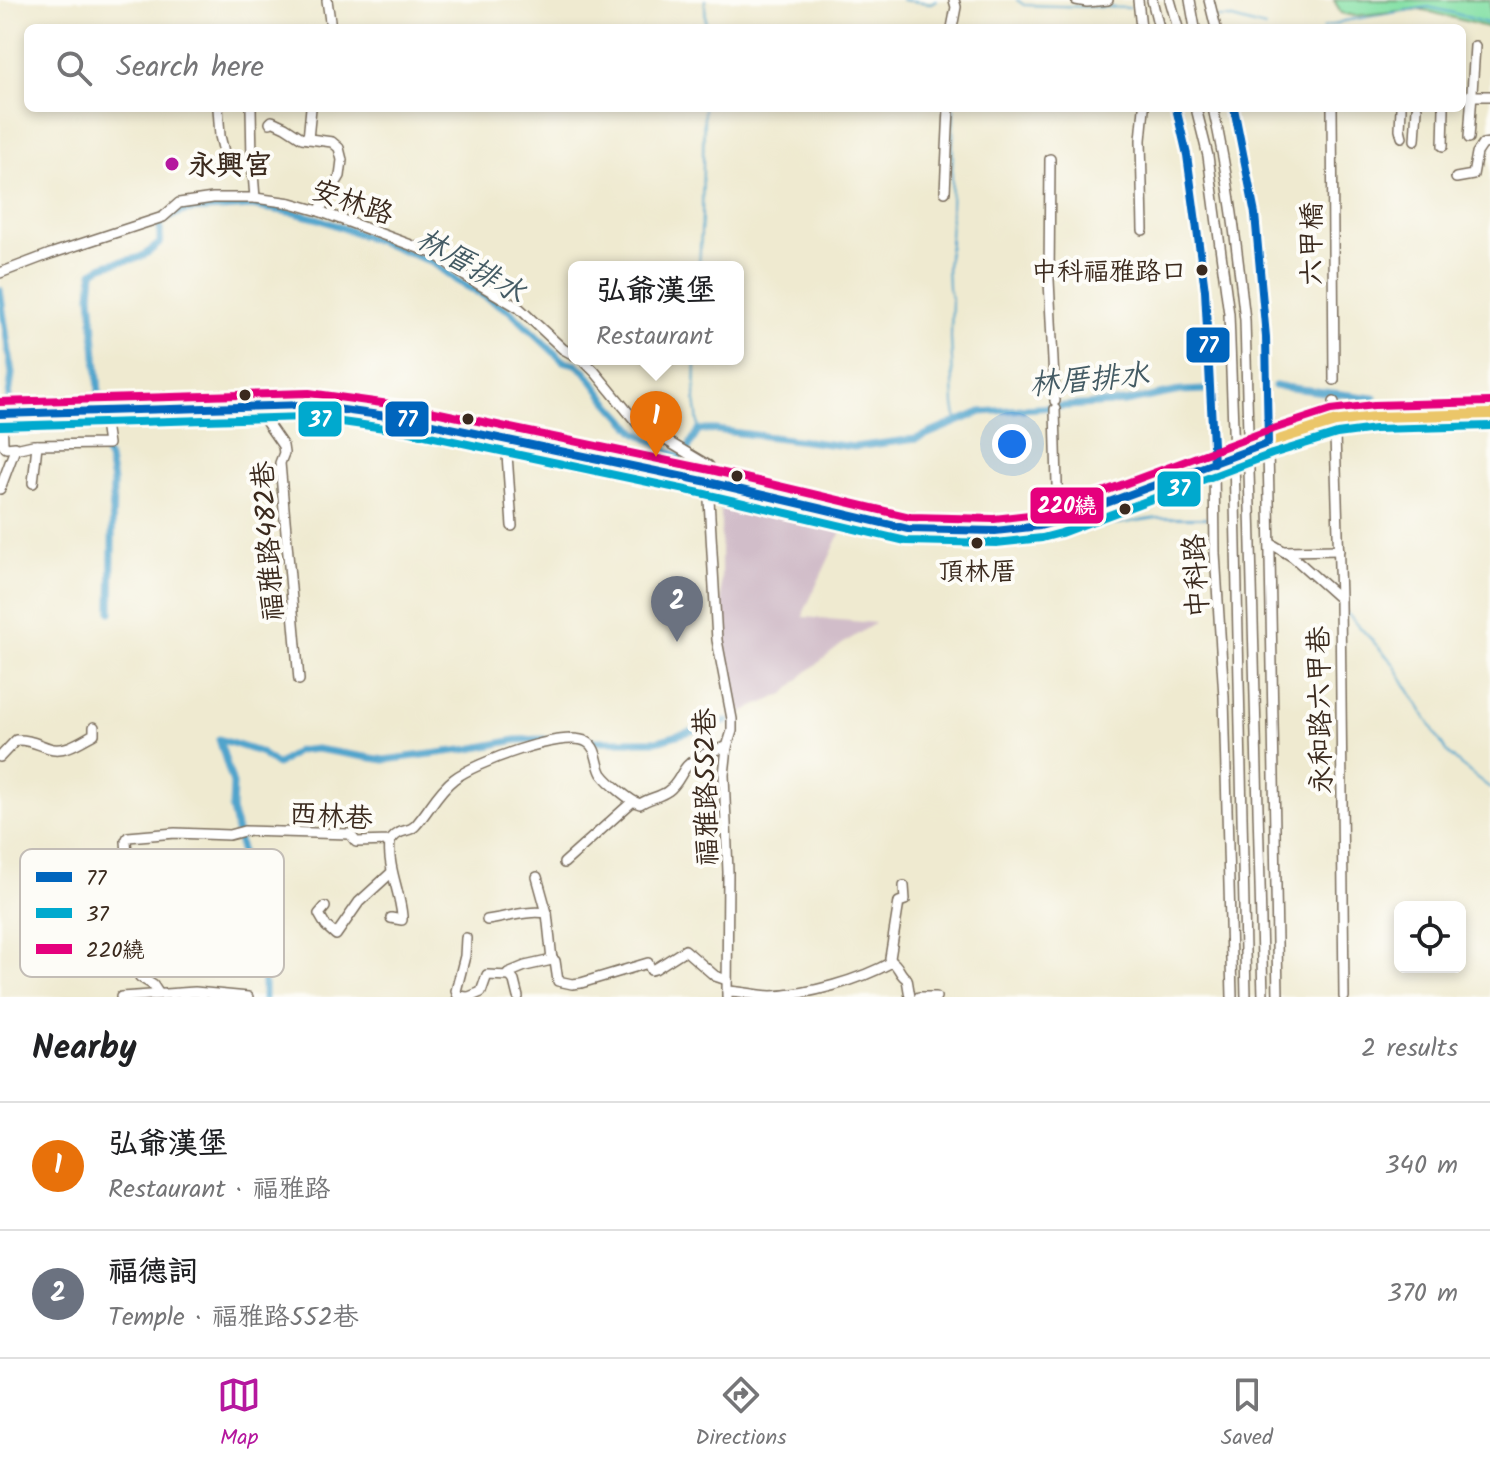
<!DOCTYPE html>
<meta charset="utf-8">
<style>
:root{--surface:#fff;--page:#f2f2f2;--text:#202124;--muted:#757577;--line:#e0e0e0;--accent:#b5179e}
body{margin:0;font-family:Kalam,"LXGW WenKai TC",sans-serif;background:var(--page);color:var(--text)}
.controls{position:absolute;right:24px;bottom:24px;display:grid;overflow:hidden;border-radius:12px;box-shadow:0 4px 12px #0003}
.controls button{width:72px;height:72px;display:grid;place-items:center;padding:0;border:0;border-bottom:2px solid var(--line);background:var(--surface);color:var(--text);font:40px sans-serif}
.you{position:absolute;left:1012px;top:444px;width:28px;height:28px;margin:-20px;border:6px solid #fff;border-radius:50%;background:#1a73e8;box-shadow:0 0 0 12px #1a73e833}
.badge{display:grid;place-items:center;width:52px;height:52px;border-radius:50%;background:var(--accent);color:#fff;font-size:26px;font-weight:700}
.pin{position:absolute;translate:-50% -66px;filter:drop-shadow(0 2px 4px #0008)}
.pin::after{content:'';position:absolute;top:42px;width:28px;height:24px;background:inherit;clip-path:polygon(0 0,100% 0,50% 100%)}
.popup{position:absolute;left:568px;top:261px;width:176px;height:104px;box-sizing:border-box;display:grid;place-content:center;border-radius:12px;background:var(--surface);filter:drop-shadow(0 2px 6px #0005);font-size:26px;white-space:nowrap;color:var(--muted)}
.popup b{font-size:30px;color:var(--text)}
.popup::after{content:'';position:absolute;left:50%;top:100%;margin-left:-16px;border:16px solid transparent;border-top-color:var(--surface)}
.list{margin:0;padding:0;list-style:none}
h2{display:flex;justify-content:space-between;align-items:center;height:104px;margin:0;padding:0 32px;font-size:34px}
h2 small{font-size:26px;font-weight:400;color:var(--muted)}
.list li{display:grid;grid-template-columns:52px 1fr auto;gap:24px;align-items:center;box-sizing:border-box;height:128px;padding:0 32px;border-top:2px solid var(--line)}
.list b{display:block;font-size:30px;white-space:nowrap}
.list p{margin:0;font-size:26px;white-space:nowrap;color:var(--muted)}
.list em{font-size:26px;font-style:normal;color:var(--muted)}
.icon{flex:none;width:44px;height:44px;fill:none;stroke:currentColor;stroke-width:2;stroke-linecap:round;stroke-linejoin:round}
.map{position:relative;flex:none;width:1490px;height:997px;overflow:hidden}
.search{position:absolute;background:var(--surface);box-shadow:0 4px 12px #0003;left:24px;right:24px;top:24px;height:88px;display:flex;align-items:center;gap:20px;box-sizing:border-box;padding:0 28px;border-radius:12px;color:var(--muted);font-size:30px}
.sheet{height:360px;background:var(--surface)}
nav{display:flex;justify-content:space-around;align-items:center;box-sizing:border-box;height:112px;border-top:2px solid var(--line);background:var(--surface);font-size:22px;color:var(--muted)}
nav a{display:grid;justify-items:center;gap:4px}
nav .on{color:var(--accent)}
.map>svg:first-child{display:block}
.industrial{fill:#d1bdc9}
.green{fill:#87e1a7;stroke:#618662;stroke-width:2}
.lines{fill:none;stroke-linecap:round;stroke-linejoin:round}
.stream{stroke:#51a4cc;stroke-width:2}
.canal{stroke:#51a4cc;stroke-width:7}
.minor-casing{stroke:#7a6d5c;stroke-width:12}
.major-casing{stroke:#7a6d5c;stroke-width:15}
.minor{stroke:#fff;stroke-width:9}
.major{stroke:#ebc669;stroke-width:12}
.bus-1-casing{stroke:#fdfcf7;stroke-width:14}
.bus-2-casing{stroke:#fdfcf7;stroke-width:14}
.bus-3-casing{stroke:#fdfcf7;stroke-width:14}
.bus-1{stroke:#0065bd;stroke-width:8}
.bus-2{stroke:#00a9ce;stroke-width:8}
.bus-3{stroke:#e5007d;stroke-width:8}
.poi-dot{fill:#b5179e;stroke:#fdfcf7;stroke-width:3}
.bus-dot{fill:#3b2a1e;stroke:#fdfcf7;stroke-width:3}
.labels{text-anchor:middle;stroke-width:8;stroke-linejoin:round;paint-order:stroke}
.bus-label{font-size:26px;fill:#3b2a1e;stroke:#fdfcf7;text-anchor:end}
.poi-label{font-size:28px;font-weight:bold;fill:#3b2a1e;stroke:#fdfcf7;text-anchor:start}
.street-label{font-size:28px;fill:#3b2a1e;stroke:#fdfcf7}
.water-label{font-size:30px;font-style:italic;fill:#445b64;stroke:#fdfcf7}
.key{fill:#fdfcf7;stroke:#c3bdb6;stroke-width:2}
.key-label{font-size:22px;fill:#3b2a1e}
.line-badge{stroke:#fdfcf7;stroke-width:3}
.badge-label{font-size:22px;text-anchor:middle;font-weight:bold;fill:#fff}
</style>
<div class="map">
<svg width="1490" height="997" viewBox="0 0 1490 997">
<rect width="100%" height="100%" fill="#fdfcf7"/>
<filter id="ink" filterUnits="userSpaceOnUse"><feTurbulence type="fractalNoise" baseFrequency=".0125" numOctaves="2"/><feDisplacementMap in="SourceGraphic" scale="16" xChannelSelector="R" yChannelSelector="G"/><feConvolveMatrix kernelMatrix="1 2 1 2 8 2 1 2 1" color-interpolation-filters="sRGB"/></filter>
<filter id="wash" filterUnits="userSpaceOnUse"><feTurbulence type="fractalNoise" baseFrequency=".006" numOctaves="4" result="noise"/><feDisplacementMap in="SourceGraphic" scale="32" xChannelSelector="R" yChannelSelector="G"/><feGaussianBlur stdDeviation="1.8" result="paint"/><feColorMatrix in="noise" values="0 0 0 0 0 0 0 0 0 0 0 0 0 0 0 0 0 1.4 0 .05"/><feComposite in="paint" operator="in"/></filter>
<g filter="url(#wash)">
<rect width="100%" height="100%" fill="#efead0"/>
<path class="industrial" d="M721 497 843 528 804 612V617L875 623 841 645 803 675 786 693 740 713 724 644 721 585Z"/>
<path class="green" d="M1334 0H1490V28L1420 9 1355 16 1341 13Z"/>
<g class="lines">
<g class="stream">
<path d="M705 0 706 28"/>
<path d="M902 0 931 3 936 0"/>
<path d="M1017 0 1024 5 1130 8"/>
<path d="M1218 18H1229L1265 28"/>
<path d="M1323 28 1344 21 1428 7 1450 12 1490 24"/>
<path d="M954 108 950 243 947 266 948 288 952 298 951 337 954 405 957 422"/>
<path d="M699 267 702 216 704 108"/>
<path d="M696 359 695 400 699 430"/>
<path d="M1092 528 1157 518H1209"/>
<path d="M1343 609 1393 663 1446 751 1459 764 1490 788"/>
</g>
<g class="canal">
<path d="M0 290 12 374 8 403"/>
<path d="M1275 386 1374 398"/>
<path d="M100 405 91 295 93 272C105 262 123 262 138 258 148 254 152 249 160 243V223L180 212 190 210 251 206 295 213 319 219 432 262 457 281 510 311 563 361 576 364 585 371 605 398 636 432 683 459 692 441 699 430H715L854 447 916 439 981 412 1125 402 1180 391 1206 390"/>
<path d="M1450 405 1490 406"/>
<path d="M104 451 109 459 113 482 111 612"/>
<path d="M584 739 595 741H657L727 721"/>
<path d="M264 997V984L253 902 232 810 233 784 219 739 259 752 277 765 297 751 316 749 384 760 470 749 516 740 544 739"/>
</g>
</g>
</g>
<g filter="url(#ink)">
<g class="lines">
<g class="minor-casing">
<g id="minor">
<path d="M327 0 331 28"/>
<path d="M1076 0 1087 2 1108 0"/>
<path d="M1138 0 1141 28"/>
<path d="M1152 0 1159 28"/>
<path d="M1170 0 1178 28"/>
<path d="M1190 0 1195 28"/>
<path d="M1209 0 1216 28"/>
<path d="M952 28 956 7 954 0"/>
<path d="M1462 96H1490"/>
<path d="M218 108 220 136 227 164 252 161"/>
<path d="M251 108 252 161 255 198"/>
<path d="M1176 108 1187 155 1205 290 1214 464 1215 553 1224 697 1232 997"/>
<path d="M1196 108 1208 156 1229 314 1234 456 1246 997"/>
<path d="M1213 108C1229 178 1237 249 1245 320L1263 997"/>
<path d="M1234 108 1255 214 1266 337 1278 997"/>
<path d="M1332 108 1334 380"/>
<path d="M1401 108 1400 129 1402 137"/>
<path d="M270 123 272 121 285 127 302 138 332 142 339 148 342 160 340 176 319 211"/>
<path d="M1469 138 1475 46"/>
<path d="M308 139 311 108"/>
<path d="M1415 140 1417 108"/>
<path d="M1443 146 1444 108"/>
<path d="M1050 159 1049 280 1055 401"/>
<path d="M1456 178 1473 175 1477 153 1483 144 1490 143"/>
<path d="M945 192 949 108"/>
<path d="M1143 230 1141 140 1144 108"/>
<path d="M0 273 50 254 163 217 179 203 213 198H255L291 203 319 211 435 254 465 276 519 308 563 349 574 355"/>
<path d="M582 359 595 372 637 423 709 466 708 482 717 640 732 719V731L727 747 724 775 728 872 727 997"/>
<path d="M1334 402 1340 599 1344 997"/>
<path d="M256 407 283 446 284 453 280 463 299 680"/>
<path d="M1055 409 1058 521"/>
<path d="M506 440 512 526"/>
<path d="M15 449 33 445 108 444 103 410"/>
<path d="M33 483 37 445"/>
<path d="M0 489 15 449V447L6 448 3 444 2 414"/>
<path d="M1270 543 1293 557 1340 599"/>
<path d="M1286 551 1339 550"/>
<path d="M0 757 16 740C28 739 37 744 49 748 65 753 81 741 94 734V727"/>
<path d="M390 841C387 867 400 891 402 916V920L391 918"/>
<path d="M564 863 632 802"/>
<path d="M537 877 547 913 552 960"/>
<path d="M325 907 319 914 326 926 336 935 359 902 392 872"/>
<path d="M487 920C508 917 527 910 547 913"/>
<path d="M466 938 465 956 456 991 458 996 467 997"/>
<path d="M892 962 890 958 899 902 905 900 904 886"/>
<path d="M727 991C742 991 756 996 771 996 808 995 860 980 892 962 899 965 899 975 907 979L910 997"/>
<path d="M159 994 153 985 140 977 141 959 138 923 132 881 128 867 126 841 128 837 175 833 229 835 244 831 350 834 356 842 390 841C393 838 395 835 399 833 404 830 410 831 415 826 429 811 437 792 454 779 475 763 563 729 587 742 598 748 596 764 602 774 608 782 631 802 640 804 649 798 660 797 668 791 678 784 680 774 687 766 696 756 715 749 727 747"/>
<path d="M121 997 195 992 248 997"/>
<path d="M469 997 481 992 487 975 509 976"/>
<path d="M518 997 514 981 508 973 525 966 552 960 555 961 558 981 572 984 581 983 648 963 651 970 655 969 685 950 715 976 727 980"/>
<path d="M919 997H936"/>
</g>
</g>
<g class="major-casing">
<path id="major" d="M0 414 307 405 408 419 574 455 708 482 908 529 995 531 1040 526 1058 521 1268 443 1334 422 1374 417 1490 414"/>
</g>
<use href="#minor" class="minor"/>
<use href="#major" class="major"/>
<g class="bus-1-casing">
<g id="bus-1">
<path d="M1176 108 1187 155 1205 290 1214 464"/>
<path d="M0 414 307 405 408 419 708 482 908 529 995 531 1040 526 1058 521 1268 443 1266 337 1255 214 1234 108"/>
</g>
</g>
<g class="bus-2-casing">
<path id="bus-2" d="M0 426 306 417 406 431 705 494 906 541 996 543 1042 538 1061 533 1272 454 1337 434 1375 429 1490 426"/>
</g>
<g class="bus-3-casing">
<path id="bus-3" d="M0 402 309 393 411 407 711 470 910 517 994 519 1038 514 1054 510 1264 432 1331 410 1374 405 1490 402"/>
</g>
<use href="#bus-1" class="bus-1"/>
<use href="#bus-2" class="bus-2"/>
<use href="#bus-3" class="bus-3"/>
</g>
</g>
<circle class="poi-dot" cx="172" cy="164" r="8"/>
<g class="bus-dot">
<circle cx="1202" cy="270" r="7"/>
<circle cx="245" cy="395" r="7"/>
<circle cx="468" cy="419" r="7"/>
<circle cx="737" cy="476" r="7"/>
<circle cx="1125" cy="509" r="7"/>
<circle cx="977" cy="543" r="7"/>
</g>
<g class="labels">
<g class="bus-label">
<text x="1187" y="280">中科福雅路口</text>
<text x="977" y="580" text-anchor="middle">頂林厝</text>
</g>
<g class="poi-label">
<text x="188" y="174">永興宮</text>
</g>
<g class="street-label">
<text transform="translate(353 201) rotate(19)" y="10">安林路</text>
<text transform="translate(1311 244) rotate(-90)" y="10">六甲橋</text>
<text transform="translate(267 541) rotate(-94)" y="10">福雅路482巷</text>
<text transform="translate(1195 576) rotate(-93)" y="10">中科路</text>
<text transform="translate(1319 710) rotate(-91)" y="10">永和路六甲巷</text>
<text transform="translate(705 787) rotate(-91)" y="10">福雅路552巷</text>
<text transform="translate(331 815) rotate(4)" y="10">西林巷</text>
</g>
<g class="water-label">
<text transform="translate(471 265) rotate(30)" y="10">林厝排水</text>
<text transform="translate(1089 379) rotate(-5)" y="10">林厝排水</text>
</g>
</g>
<rect x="20" y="849" width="264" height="128" rx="12" class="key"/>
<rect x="36" y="872" width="36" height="10" fill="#0065bd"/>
<rect x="36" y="908" width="36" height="10" fill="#00a9ce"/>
<rect x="36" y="944" width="36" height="10" fill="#e5007d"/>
<g class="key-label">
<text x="86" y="885">77</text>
<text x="86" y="921">37</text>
<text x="86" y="957">220繞</text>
</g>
<g class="line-badge">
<rect x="1185" y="326" width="46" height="38" rx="8" fill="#0065bd"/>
<rect x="384" y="400" width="46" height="38" rx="8" fill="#0065bd"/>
<rect x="297" y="400" width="46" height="38" rx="8" fill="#00a9ce"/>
<rect x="1156" y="470" width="46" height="38" rx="8" fill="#00a9ce"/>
<rect x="1029" y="486" width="76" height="39" rx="8" fill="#e5007d"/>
</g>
<g class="badge-label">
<text x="1208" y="353">77</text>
<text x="407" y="427">77</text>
<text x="320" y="427">37</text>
<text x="1179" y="496">37</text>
<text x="1067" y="513">220繞</text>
</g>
</svg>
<div class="controls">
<button><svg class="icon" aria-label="locate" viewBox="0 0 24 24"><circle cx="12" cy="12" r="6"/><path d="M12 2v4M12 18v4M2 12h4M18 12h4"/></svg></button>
</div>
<div class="you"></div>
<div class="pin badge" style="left:656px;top:457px;background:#e8710a">1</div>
<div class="popup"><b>弘爺漢堡</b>Restaurant</div>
<div class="pin badge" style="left:677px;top:642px;background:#6b7280">2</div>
<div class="search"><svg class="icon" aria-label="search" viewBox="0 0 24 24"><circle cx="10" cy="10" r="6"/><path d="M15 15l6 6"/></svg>Search here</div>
</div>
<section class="sheet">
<h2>Nearby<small>2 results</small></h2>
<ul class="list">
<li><span class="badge" style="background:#e8710a">1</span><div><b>弘爺漢堡</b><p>Restaurant · 福雅路</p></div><em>340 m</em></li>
<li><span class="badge" style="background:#6b7280">2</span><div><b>福德詞</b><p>Temple · 福雅路552巷</p></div><em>370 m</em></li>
</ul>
</section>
<nav>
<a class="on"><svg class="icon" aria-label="map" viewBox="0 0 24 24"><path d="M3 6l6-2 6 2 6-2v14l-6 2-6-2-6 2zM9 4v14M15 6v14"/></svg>Map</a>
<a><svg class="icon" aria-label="directions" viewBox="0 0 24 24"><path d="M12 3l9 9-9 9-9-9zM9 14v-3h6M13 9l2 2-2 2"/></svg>Directions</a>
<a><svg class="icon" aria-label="saved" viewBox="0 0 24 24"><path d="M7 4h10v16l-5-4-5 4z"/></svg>Saved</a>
</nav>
